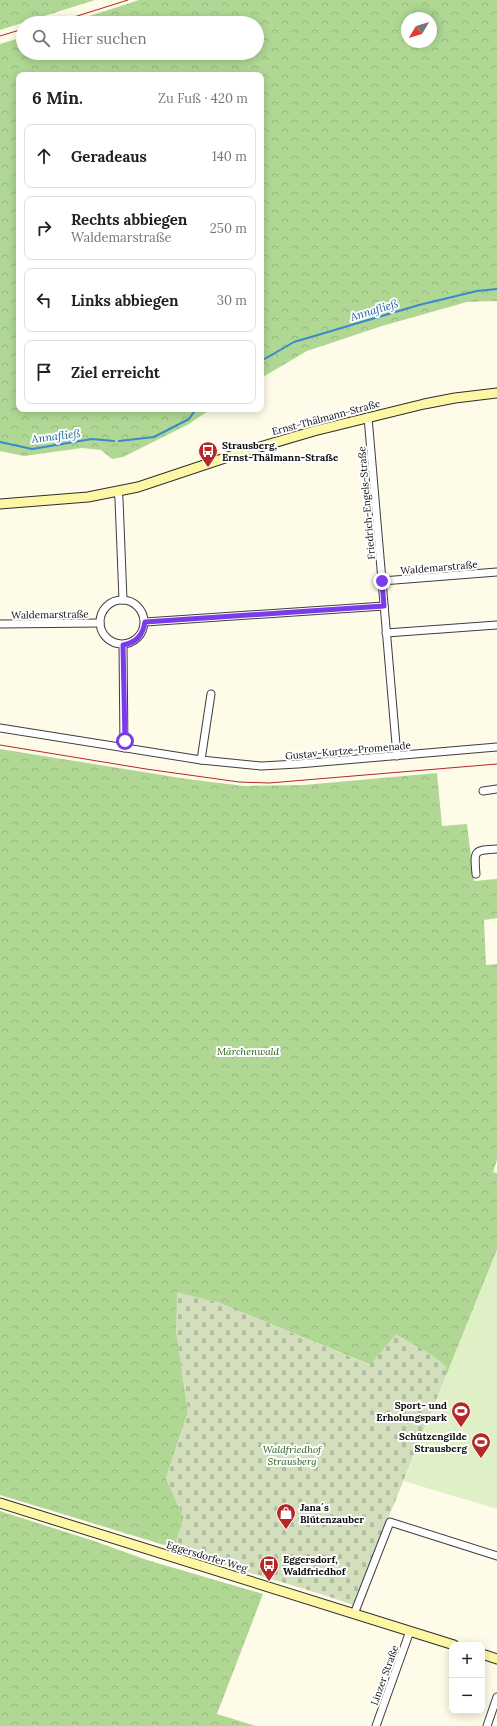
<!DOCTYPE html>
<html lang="de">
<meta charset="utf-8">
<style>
:root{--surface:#fff;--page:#f2f2f2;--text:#222;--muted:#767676;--line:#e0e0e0}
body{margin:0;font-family:Lora,serif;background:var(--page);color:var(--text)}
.controls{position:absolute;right:12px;bottom:12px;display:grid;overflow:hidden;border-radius:8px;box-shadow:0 2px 10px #0003}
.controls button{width:36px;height:36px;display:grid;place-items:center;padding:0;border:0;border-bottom:1px solid var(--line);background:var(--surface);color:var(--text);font:20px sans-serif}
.compass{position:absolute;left:401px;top:12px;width:36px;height:36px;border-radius:50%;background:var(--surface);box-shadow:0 2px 10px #0003;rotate:232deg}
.stop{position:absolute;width:12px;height:12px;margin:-9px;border:3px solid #7c3aed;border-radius:50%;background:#fff}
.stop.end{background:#7c3aed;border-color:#fff;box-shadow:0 1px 4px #0008}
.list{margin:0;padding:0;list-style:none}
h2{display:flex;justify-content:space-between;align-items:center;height:52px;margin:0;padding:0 16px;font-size:17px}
h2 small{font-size:13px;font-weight:400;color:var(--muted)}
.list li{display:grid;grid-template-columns:26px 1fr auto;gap:12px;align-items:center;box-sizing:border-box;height:64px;margin:0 8px 8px;padding:0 8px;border:1px solid var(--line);border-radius:8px}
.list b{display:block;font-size:15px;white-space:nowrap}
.list p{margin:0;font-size:13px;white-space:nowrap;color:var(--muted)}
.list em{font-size:13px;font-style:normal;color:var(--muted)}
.icon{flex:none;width:22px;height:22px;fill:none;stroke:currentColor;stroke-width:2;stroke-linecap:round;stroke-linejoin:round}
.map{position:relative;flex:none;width:497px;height:1726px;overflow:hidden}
.search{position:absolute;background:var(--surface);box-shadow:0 2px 10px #0003;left:16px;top:16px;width:248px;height:44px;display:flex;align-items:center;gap:10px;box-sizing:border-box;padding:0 14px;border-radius:22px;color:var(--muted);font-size:15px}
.panel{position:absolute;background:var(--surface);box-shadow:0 2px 10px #0003;left:16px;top:72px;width:248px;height:340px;border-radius:8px}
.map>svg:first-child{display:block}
.forest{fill:url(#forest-crowns);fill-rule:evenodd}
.cemetery{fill:url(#cemetery-stones)}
.pitch{fill:#dfefc6}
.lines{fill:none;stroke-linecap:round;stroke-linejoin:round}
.stream{stroke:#388aca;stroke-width:2}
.minor-casing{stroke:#3e3e3e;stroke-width:9}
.secondary-casing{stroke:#2d2d2d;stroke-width:11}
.minor{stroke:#fff;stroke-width:7}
.secondary{stroke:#fdf7a5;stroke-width:9}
.tram{stroke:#b72728;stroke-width:1}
.route{stroke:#7c3aed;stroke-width:5}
.labels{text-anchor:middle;stroke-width:4;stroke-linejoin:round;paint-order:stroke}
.street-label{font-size:10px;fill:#0b0b0b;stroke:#fff}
.poi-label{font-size:10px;font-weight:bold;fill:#0b0b0b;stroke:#fff;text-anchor:start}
.park-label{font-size:10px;font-style:italic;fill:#29601d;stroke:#fff}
.water-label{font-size:11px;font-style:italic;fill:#185b99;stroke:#fff}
</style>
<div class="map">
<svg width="497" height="1726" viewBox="0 0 497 1726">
<defs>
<pattern id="forest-crowns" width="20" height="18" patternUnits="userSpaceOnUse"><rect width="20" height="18" fill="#b0d894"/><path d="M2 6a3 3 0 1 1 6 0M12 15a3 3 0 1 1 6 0" fill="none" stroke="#96b87e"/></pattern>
<pattern id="cemetery-stones" width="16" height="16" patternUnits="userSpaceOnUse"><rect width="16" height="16" fill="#d2debc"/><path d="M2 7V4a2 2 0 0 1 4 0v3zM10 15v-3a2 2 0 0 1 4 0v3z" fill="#b3bda0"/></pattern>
</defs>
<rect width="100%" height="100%" fill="#fffbe9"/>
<g class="forest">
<path d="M0 0H95L0 30Z"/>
<path d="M139 0H497V301L467 302 382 326 307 351 261 378V75H19V409H211L189 424 123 457 112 459 101 450 82 448 24 456 0 451V44L23 37V53H257V23H68ZM407 18H431V42H407Z"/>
<path d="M0 749 187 779 244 786 304 785 437 773 442 826 467 824 474 881 497 879V918L484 920 486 965 497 964V1160L493 1172 497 1173V1250L446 1376V1366L371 1365 217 1302 176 1329 188 1412 166 1478 184 1518 174 1548 0 1495Z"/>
<path d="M0 1511 94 1541 147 1560 263 1594 217 1714 256 1726H0Z"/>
</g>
<path class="cemetery" d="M177 1292 217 1302 370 1365 396 1334 432 1355 446 1366V1376L353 1605C294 1584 233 1570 174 1548L184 1518 166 1478 188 1412 176 1329Z"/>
<path class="pitch" d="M497 1250V1509L404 1481Z"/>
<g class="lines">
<g class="stream">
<path d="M261 361 294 342 419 305 477 291 497 289"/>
<path d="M119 441 154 437 189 419 196 409"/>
<path d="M0 442 32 449 92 439 114 441"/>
</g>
<g class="minor-casing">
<g id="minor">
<path d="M368 417 397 756"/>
<path d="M118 492 119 499 123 600"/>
<path d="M382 581 497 572"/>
<circle cx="122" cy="622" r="22"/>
<path d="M145 622 384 606"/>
<path d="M0 624 100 623"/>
<path d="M386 633 497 625"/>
<path d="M123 645 124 748"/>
<path d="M0 728 201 760 261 766 298 764 497 747"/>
<path d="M201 760 211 694"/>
<path d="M483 791 497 789"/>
<path d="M476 874C474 851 473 850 497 849"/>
<path d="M354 1614 390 1522 497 1556"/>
<path d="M376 1726 410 1631"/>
<path d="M487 1726 497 1697"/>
</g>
</g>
<g class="secondary-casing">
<g id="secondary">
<path d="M0 504 88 497 138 487 246 451 314 431 424 404 455 398 497 393"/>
<path d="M0 1503 454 1645"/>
<path d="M482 1654 497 1659"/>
</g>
</g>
<use href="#minor" class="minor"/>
<use href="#secondary" class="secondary"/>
<g class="tram">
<path d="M42 23 60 17"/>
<path d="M55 23 128 0"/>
<path d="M0 36 23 29"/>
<path d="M0 745 146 769 239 782 269 783 497 764"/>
</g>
</g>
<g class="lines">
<path class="route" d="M125 741 123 645C136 643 143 635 145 622L384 606 382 581"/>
</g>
<defs>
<g id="bus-pin" transform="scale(1)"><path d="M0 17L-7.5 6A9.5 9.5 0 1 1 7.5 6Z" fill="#b72728" stroke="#fff"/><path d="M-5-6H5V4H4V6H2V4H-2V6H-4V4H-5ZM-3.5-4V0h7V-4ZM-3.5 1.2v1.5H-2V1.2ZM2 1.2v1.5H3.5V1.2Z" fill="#fff"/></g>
<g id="stadium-pin" transform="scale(1)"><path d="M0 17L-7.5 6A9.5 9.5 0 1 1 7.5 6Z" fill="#b72728" stroke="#fff"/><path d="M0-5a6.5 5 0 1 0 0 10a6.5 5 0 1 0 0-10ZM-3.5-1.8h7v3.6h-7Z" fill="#fff"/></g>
<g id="shop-pin" transform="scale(1)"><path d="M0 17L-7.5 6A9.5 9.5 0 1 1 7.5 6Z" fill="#b72728" stroke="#fff"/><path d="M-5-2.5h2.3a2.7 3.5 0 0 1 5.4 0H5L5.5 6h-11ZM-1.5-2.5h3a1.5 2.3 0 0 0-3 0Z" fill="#fff"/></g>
</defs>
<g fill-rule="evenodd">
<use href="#bus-pin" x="208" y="451"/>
<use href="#stadium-pin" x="461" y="1411"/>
<use href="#stadium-pin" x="481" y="1442"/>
<use href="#shop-pin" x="286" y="1513"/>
<use href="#bus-pin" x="269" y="1565"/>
</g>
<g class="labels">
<g class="street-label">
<text transform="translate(326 417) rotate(-15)" y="4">Ernst-Thälmann-Straße</text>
<text transform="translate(366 503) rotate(-95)" y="4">Friedrich-Engels-Straße</text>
<text transform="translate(439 567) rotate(-5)" y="4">Waldemarstraße</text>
<text transform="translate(50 614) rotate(-1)" y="4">Waldemarstraße</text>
<text transform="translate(348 750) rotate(-5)" y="4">Gustav-Kurtze-Promenade</text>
<text transform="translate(207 1556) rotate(17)" y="4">Eggersdorfer Weg</text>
<text transform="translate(384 1675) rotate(-70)" y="4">Linzer Straße</text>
</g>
<g class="poi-label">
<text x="222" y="449">Strausberg,<tspan x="222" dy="12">Ernst-Thälmann-Straße</tspan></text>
<text x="447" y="1409" text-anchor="end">Sport- und<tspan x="447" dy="12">Erholungspark</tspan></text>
<text x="467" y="1440" text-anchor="end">Schützengilde<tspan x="467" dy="12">Strausberg</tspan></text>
<text x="300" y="1511">Jana´s<tspan x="300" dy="12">Blütenzauber</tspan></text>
<text x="283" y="1563">Eggersdorf,<tspan x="283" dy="12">Waldfriedhof</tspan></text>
</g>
<g class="park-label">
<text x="248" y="1055">Märchenwald</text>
<text x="292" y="1453">Waldfriedhof<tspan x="292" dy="12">Strausberg</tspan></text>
</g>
<g class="water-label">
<text transform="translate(374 310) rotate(-17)" y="4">Annafließ</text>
<text transform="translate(56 436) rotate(-7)" y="4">Annafließ</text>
</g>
</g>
</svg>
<div class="controls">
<button>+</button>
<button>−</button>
</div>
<svg class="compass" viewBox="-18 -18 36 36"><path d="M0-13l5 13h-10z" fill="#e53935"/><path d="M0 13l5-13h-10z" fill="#767676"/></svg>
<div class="stop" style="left:125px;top:741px"></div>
<div class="stop end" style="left:382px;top:581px"></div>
<div class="search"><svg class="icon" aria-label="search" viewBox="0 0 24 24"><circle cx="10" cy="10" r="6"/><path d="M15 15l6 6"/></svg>Hier suchen</div>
<section class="panel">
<h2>6 Min.<small>Zu Fuß · 420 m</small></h2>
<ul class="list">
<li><svg class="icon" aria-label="ahead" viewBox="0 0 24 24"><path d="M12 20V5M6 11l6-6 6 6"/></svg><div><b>Geradeaus</b></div><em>140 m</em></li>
<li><svg class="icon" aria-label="right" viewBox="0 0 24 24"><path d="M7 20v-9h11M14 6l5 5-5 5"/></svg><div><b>Rechts abbiegen</b><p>Waldemarstraße</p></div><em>250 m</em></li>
<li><svg class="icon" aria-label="left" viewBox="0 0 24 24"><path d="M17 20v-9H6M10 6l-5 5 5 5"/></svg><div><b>Links abbiegen</b></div><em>30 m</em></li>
<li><svg class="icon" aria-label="arrive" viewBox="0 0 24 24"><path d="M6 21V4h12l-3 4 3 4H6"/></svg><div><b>Ziel erreicht</b></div></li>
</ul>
</section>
</div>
